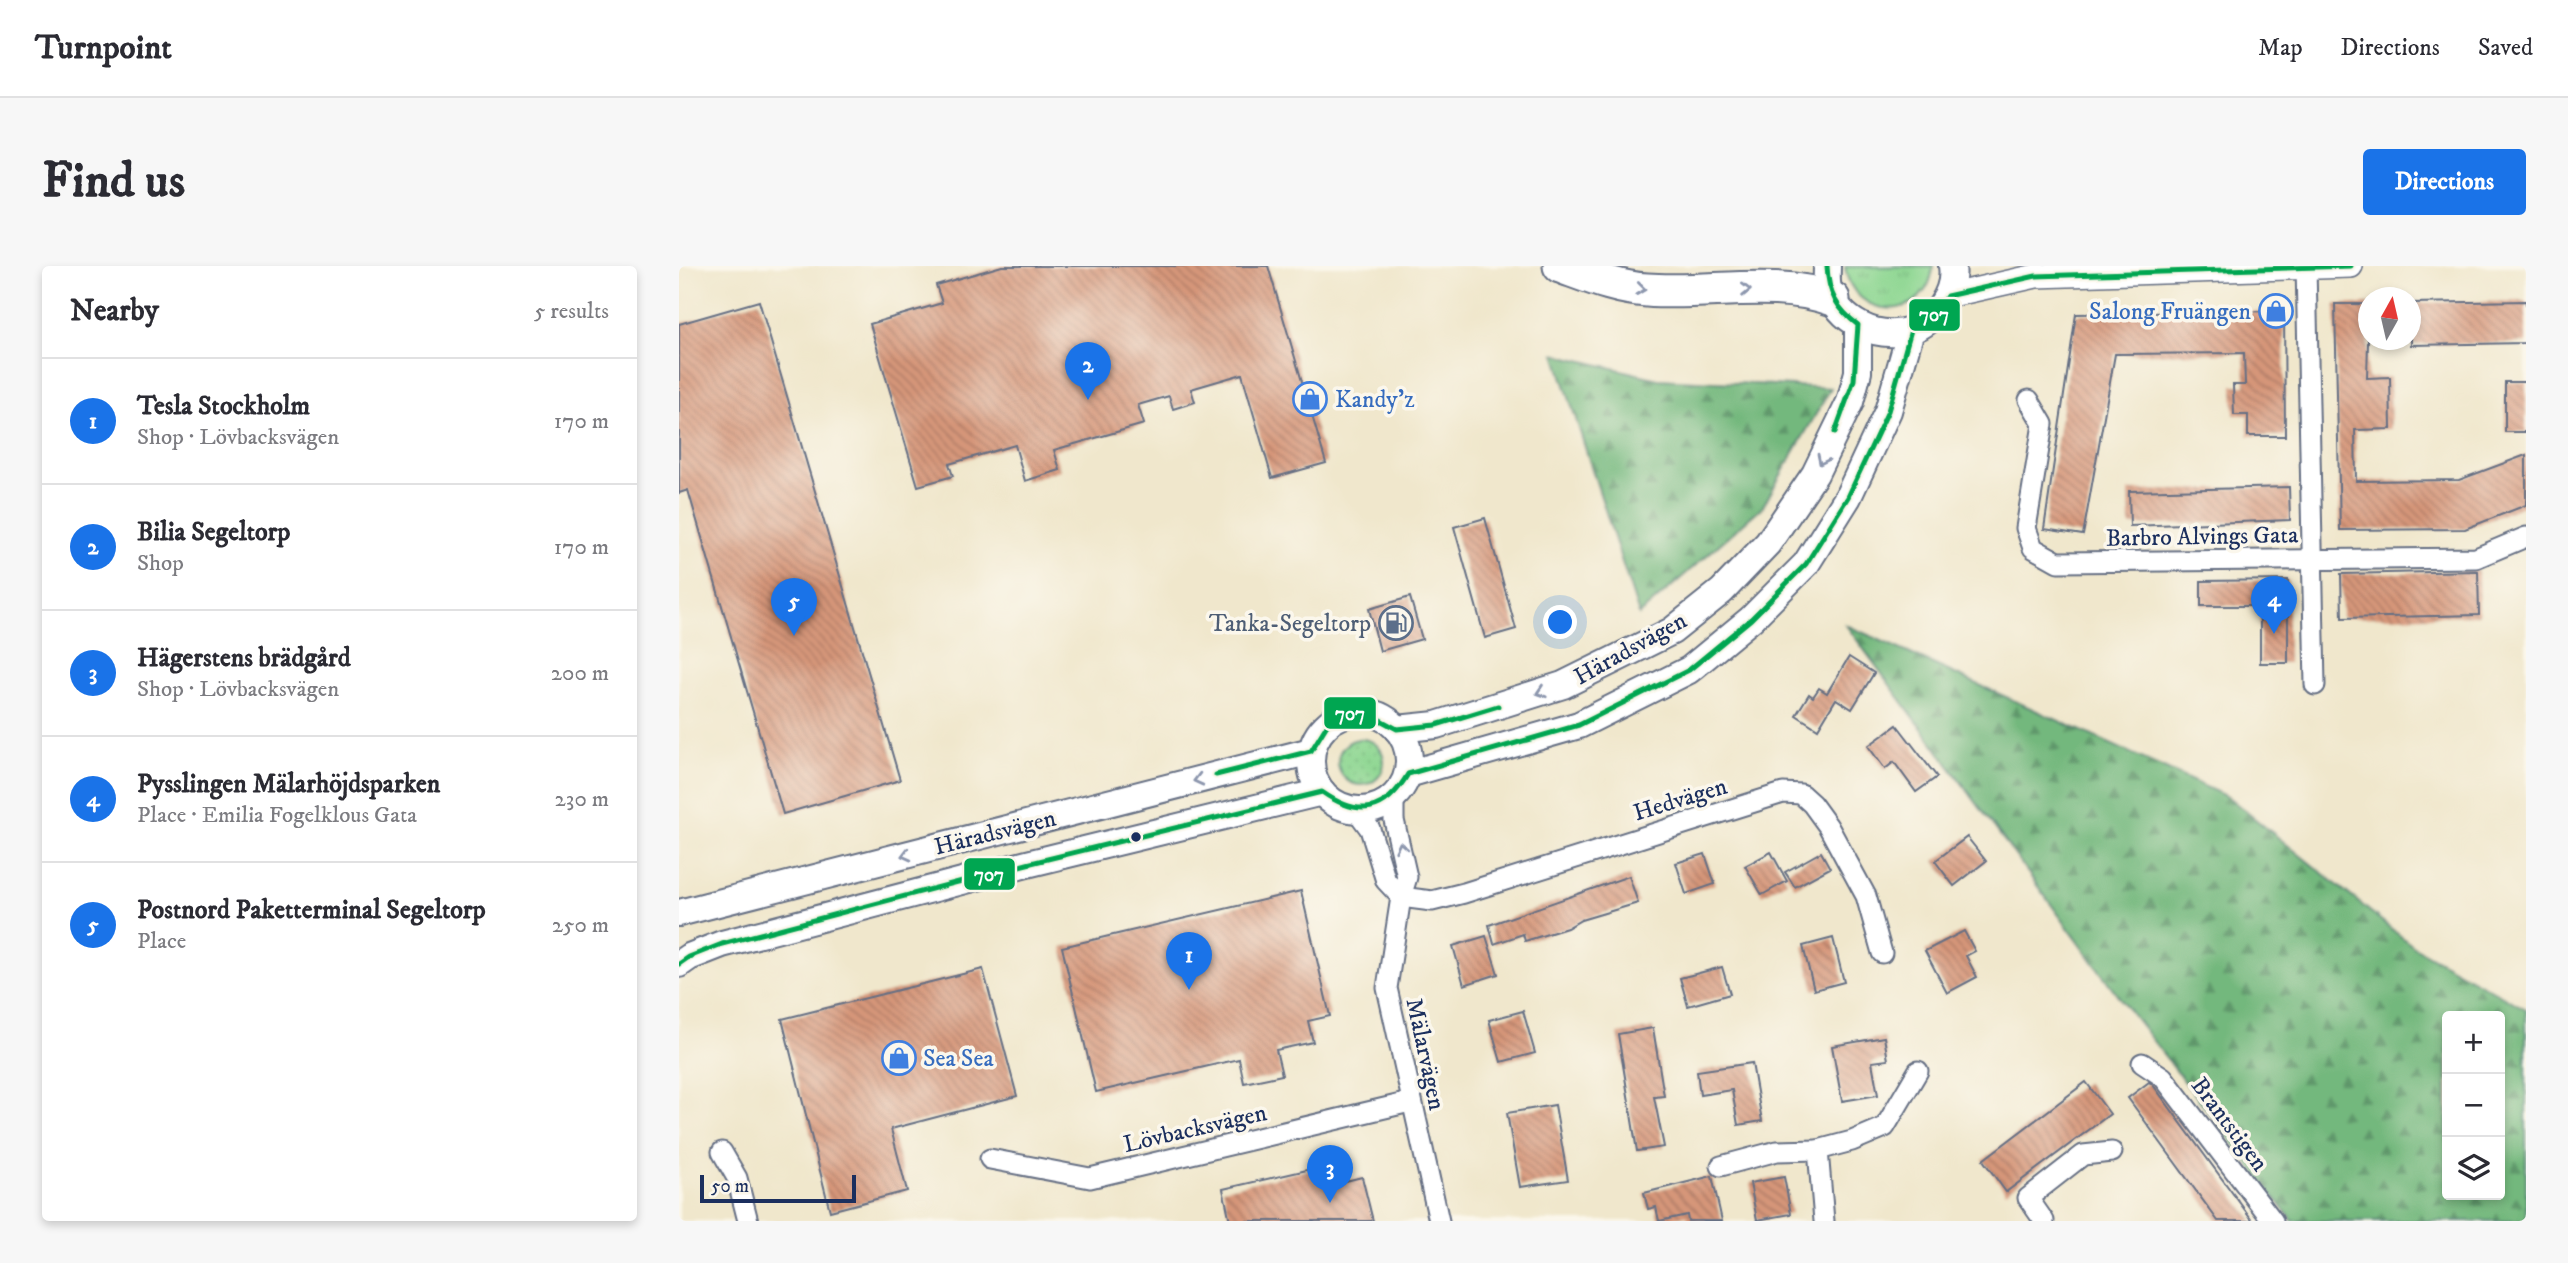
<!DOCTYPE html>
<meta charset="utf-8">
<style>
:root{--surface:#fff;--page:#f7f7f7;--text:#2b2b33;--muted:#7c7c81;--line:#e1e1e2;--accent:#1a73e8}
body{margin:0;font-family:"IM FELL DW Pica",serif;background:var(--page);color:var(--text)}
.controls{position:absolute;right:21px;bottom:21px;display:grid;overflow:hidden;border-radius:7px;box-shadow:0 4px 10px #0003}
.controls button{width:63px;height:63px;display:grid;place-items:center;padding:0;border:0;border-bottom:2px solid var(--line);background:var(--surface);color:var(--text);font:35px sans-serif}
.compass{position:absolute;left:1679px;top:21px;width:63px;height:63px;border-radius:50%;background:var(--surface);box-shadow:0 4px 10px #0003;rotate:8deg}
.scale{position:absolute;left:21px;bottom:18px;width:156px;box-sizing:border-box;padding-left:7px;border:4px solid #1b2f5e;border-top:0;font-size:19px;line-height:24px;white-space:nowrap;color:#1b2f5e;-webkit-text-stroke:5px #fbf7ec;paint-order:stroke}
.you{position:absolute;left:882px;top:357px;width:24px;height:24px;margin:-18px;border:5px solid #fff;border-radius:50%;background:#1a73e8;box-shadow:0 0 0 10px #1a73e833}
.badge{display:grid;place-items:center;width:46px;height:46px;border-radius:50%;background:var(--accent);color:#fff;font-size:23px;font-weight:700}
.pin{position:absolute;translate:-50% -58px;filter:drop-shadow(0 2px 4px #0008)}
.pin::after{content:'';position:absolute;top:37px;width:24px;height:21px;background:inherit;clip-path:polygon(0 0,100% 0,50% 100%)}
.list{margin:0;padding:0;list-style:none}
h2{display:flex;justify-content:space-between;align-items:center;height:91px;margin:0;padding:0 28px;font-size:30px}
h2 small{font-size:23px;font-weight:400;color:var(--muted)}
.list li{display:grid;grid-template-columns:46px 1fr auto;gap:21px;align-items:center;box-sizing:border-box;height:126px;padding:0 28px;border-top:2px solid var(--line)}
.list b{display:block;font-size:26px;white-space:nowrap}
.list p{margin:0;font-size:23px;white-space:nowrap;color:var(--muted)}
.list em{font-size:23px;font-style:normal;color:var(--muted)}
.icon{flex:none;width:38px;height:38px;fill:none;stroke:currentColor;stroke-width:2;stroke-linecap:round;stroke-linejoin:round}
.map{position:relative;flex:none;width:1847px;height:955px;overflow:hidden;border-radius:7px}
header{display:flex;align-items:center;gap:42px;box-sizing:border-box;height:98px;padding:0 35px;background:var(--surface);border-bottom:2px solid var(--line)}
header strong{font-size:33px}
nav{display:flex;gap:38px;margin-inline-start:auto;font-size:24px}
.intro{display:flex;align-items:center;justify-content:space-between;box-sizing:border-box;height:168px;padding:0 42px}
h1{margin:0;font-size:49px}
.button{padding:18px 32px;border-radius:7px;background:var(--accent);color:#fff;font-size:24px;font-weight:700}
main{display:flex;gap:42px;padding:0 42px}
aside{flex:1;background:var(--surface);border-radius:7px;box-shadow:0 4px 10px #0003}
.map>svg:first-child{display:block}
.grass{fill:url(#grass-tufts);stroke:#558378;stroke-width:2}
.forest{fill:url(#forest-firs);stroke:#47746e;stroke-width:2;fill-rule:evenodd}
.garden{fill:url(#garden-dots);stroke:#558378;stroke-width:2}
.building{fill:url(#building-back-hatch)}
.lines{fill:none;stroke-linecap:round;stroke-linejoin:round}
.minor-casing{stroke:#666f84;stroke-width:23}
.tertiary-casing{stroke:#666f84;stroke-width:26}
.secondary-casing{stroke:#666f84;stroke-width:30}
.motorway-casing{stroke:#666f84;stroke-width:37}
.minor{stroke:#fff;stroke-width:19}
.tertiary{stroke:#fff;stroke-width:23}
.secondary{stroke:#fff;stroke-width:26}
.motorway{stroke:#fff;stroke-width:33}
.bus-1-casing{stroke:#fbf7ec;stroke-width:10}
.bus-1{stroke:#00a651;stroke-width:5}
.oneway{stroke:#8d97ae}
.bus-dot{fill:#1b2f5e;stroke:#fbf7ec;stroke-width:2.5}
.labels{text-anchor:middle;stroke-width:7;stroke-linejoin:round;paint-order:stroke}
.shop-label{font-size:24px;fill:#366cbe;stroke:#fbf7ec;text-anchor:start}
.street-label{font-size:24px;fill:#1b2f5e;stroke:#fbf7ec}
.service-label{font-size:24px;fill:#4e5e75;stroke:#fbf7ec;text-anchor:end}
.line-badge{stroke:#fbf7ec;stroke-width:2.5}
.badge-label{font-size:19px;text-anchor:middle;font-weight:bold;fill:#fff}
</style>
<header>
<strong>Turnpoint</strong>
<nav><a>Map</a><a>Directions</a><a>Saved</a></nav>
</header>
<div class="intro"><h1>Find us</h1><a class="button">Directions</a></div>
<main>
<aside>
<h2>Nearby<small>5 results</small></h2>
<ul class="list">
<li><span class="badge">1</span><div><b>Tesla Stockholm</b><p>Shop · Lövbacksvägen</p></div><em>170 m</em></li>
<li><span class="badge">2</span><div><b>Bilia Segeltorp</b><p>Shop</p></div><em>170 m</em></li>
<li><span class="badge">3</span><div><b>Hägerstens brädgård</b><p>Shop · Lövbacksvägen</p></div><em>200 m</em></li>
<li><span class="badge">4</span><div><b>Pysslingen Mälarhöjdsparken</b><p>Place · Emilia Fogelklous Gata</p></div><em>230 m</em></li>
<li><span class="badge">5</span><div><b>Postnord Paketterminal Segeltorp</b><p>Place</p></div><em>250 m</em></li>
</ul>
</aside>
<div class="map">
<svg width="1847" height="955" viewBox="0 0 1847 955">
<defs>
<pattern id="grass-tufts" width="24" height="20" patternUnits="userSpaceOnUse" patternTransform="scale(1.75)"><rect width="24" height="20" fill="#8fd793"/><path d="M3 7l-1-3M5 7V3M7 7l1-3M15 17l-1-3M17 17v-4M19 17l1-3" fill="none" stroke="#7bb981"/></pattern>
<pattern id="forest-firs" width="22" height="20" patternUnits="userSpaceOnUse" patternTransform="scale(1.75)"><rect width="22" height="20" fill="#73b87d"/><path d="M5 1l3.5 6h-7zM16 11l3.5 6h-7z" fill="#5e966a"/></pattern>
<pattern id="garden-dots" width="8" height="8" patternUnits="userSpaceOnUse" patternTransform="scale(1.75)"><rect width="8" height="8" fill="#8fd793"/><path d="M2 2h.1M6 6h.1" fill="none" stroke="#7bb981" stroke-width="1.8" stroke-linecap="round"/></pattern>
<pattern id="building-back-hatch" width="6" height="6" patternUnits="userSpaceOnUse" patternTransform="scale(1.75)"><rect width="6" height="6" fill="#d69679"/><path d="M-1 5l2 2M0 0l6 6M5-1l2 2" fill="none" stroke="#ad7b66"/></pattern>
</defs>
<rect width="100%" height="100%" fill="#fbf7ec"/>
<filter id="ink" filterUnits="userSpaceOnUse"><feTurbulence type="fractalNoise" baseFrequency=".0143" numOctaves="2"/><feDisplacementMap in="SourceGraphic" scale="14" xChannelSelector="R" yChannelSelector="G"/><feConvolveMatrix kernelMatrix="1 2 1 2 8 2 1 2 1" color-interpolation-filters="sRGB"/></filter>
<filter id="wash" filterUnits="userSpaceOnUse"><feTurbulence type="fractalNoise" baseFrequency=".00686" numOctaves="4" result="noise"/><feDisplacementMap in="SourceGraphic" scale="28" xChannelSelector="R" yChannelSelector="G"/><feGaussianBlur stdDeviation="1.57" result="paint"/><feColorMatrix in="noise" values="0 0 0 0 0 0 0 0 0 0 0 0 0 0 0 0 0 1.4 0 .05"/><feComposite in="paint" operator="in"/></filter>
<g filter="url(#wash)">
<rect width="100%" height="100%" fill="#f0e7cc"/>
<path class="grass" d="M1254 0C1250 56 1174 57 1166 1Z"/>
<g class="forest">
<path d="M876 88 979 113 1152 122 1084 240 960 349Z"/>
<path d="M1167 359 1549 531 1735 681 1847 743V955H1614L1443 735ZM1768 750H1821V929H1768Z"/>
</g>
<circle class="garden" cx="682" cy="496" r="23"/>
<g id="blocks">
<g class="building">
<path d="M323 0H589L647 197 593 212 563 108 512 123 516 136 494 143 490 130 459 139 465 158 375 184 381 204 346 215 336 179 270 198 274 210 239 220 191 58 263 37 257 19Z"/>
<path d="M80 35 221 514 104 548 9 224 0 227V58Z"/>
<path d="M1847 35V77L1732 79V37Z"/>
<path d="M1656 38H1690L1688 112 1711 111 1712 163 1676 164 1677 215 1780 214 1847 189V239L1786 263 1661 264Z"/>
<path d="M1605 45 1606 170H1569V149H1555L1554 119H1566L1565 87 1436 88 1404 269 1365 263 1397 48Z"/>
<rect x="1826" y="116" width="21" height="50"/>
<path d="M1610 221 1611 254 1451 260 1450 225Z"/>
<path d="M806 252 837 363 806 372 775 261Z"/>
<path d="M1799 305 1800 349 1663 352 1662 308Z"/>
<path d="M1609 314V397H1581V340H1522V315Z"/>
<path d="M731 331 743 373 701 385 690 343Z"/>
<path d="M1170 391 1195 407 1173 443 1157 433 1139 463 1117 449 1130 428 1134 431 1140 422 1148 427Z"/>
<path d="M1218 459 1258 511 1237 526 1215 496 1206 503 1189 480Z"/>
<path d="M1288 571 1307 595 1275 620 1256 595Z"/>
<path d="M1092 586 1108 615 1083 629 1066 600Z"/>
<path d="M1142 586 1151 602 1116 621 1106 606Z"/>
<path d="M1026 588 1036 618 1007 628 997 597Z"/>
<path d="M950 610 959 637 902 654 888 662 846 675 844 668 815 678 810 659Z"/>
<path d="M622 625 651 750 629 755 634 776 597 784 603 809 565 817 560 793 417 826 383 681Z"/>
<path d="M1285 665 1296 685 1287 690 1298 711 1268 727 1246 685Z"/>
<path d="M807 670 819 708 785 719 774 680Z"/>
<path d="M1154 672 1165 716 1135 724 1124 680Z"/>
<path d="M1043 701 1051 728 1009 740 1001 712Z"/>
<path d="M304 703 338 830 212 863 228 925 151 945 103 753Z"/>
<path d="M844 745 856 787 822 796 810 754Z"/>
<path d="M974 762 985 830 975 831 985 881 958 885 939 768Z"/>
<path d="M1205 771 1209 794 1193 796 1199 829 1163 835 1153 780Z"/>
<path d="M1073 797 1083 855 1059 859 1053 824 1021 829 1018 805Z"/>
<path d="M1407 816 1431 848 1327 926 1304 894Z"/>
<path d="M1470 816 1474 819 1574 955H1539L1449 832Z"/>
<path d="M876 839 889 914 841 921 828 847Z"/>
<path d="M650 899 655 918 683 911 694 955H551L544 923Z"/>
<path d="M1033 910 1043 955H1009L1008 949 980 955 977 941 969 943 965 927Z"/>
<path d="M1105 911 1112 948 1078 954 1071 917Z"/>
</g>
</g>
</g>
<g filter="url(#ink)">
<use href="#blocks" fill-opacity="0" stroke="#666f84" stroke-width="2"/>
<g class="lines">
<g class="minor-casing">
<g id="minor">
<path d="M1627 0 1636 419"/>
<path d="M1350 134 1364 158 1347 262 1354 282 1379 296 1797 292 1847 271"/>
<path d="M715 530V554L728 611 722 631 708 722 760 955"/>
<path d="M677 544 691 563 707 615 722 631"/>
<path d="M722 631 753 635 785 627 1104 527 1122 528 1133 538 1149 560 1187 630 1203 687"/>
<path d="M1463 797 1484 811 1594 955"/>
<path d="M43 886 58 912 69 955"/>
<path d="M311 893 411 912 731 836"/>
<path d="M1042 900 1098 885 1139 884"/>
<path d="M1145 955 1139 884 1173 875 1206 861 1239 805"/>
<path d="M1365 955 1349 932 1404 889 1433 886"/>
</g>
</g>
<g class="tertiary-casing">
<path id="tertiary" d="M1268 30 1357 10 1672 0"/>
</g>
<g class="secondary-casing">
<g id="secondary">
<path d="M1148 0C1148 7 1147 15 1149 22 1160 55 1197 75 1232 64 1256 56 1277 26 1273 0"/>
<circle cx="681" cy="495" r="49"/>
<path d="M718 463 757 459 884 419 993 365 1043 325 1089 277 1136 208 1171 136 1179 106V59"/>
<path d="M729 508 900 459 1010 404 1072 353 1127 298 1169 231 1209 145 1232 64"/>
<path d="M0 647 632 485"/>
<path d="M0 698 10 691 43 678 348 598 643 526"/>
</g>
</g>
<g class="motorway-casing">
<path id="motorway" d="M881 0C909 10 937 22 968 24 1030 29 1095 12 1154 33"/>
</g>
<use href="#minor" class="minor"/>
<use href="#tertiary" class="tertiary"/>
<use href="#secondary" class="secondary"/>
<use href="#motorway" class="motorway"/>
<g class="bus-1-casing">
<g id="bus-1">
<path d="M1148 0C1149 27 1158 43 1179 59L1175 114 1156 166"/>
<path d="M537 509 632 485 648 459 668 447 692 449 718 463 757 459 819 440"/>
<path d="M0 698 10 691 43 678 348 598 643 526C680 552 706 547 729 508L900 459 1010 404 1072 353 1127 298 1169 231 1209 145 1232 64 1255 49 1268 30 1357 10 1672 0"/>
</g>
</g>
<use href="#bus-1" class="bus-1"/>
</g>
<defs><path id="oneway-chevron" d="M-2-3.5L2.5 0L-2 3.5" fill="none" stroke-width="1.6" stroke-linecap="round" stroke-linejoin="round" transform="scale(1.75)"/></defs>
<g class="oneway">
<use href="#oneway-chevron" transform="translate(962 23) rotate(7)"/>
<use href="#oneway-chevron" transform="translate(1067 24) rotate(-1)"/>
<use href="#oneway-chevron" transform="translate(1143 194) rotate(116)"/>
<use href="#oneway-chevron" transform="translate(862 426) rotate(162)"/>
<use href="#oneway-chevron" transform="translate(519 514) rotate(166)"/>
<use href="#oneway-chevron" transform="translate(722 581) rotate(-102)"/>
<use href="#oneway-chevron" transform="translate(227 589) rotate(166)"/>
</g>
</g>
<defs>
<g id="shop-ring" transform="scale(1.75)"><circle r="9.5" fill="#fbf7ec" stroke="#3f7fe0" stroke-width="1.5"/><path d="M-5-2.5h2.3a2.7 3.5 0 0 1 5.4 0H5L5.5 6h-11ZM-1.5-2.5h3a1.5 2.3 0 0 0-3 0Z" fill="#3f7fe0"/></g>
<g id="fuel-ring" transform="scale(1.75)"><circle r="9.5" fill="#fbf7ec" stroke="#5c6f8a" stroke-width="1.5"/><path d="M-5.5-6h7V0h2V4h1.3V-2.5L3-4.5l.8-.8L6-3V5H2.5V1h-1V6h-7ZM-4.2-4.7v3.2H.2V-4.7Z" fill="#5c6f8a"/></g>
</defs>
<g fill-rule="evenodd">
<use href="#shop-ring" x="1597" y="45"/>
<use href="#shop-ring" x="631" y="133"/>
<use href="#fuel-ring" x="717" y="357"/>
<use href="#shop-ring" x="220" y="792"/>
</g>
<circle class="bus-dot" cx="457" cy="571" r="6"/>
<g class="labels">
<g class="shop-label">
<text x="1572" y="53" text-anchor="end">Salong Fruängen</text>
<text x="656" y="141">Kandy'z</text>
<text x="244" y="800">Sea Sea</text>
</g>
<g class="street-label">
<text transform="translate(1523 270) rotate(-1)" y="8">Barbro Alvings Gata</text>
<text transform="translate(951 382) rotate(-29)" y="8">Häradsvägen</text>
<text transform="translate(1001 533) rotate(-17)" y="8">Hedvägen</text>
<text transform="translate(316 566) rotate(-14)" y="8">Häradsvägen</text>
<text transform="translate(747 788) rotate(78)" y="8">Mälarvägen</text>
<text transform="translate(1551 858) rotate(53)" y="8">Brantstigen</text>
<text transform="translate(516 862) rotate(-13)" y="8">Lövbacksvägen</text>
</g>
<g class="service-label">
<text x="692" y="365">Tanka-Segeltorp</text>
</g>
</g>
<g class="line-badge">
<rect x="1229" y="32" width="53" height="34" rx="7" fill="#00a651"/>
<rect x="644" y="430" width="54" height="34" rx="7" fill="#00a651"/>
<rect x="284" y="591" width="53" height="34" rx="7" fill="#00a651"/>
</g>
<g class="badge-label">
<text x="1255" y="55">707</text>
<text x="671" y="454">707</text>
<text x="310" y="615">707</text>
</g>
</svg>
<div class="controls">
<button>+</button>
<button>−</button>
<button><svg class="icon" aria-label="layers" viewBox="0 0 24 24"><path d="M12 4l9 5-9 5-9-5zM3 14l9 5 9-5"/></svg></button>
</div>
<svg class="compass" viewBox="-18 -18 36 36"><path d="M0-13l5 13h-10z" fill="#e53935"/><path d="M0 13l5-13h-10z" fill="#7c7c81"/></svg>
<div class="scale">50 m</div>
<div class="you"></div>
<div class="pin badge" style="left:510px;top:724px">1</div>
<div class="pin badge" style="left:409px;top:134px">2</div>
<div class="pin badge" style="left:651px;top:937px">3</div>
<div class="pin badge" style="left:1595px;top:368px">4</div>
<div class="pin badge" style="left:115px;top:370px">5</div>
</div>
</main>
